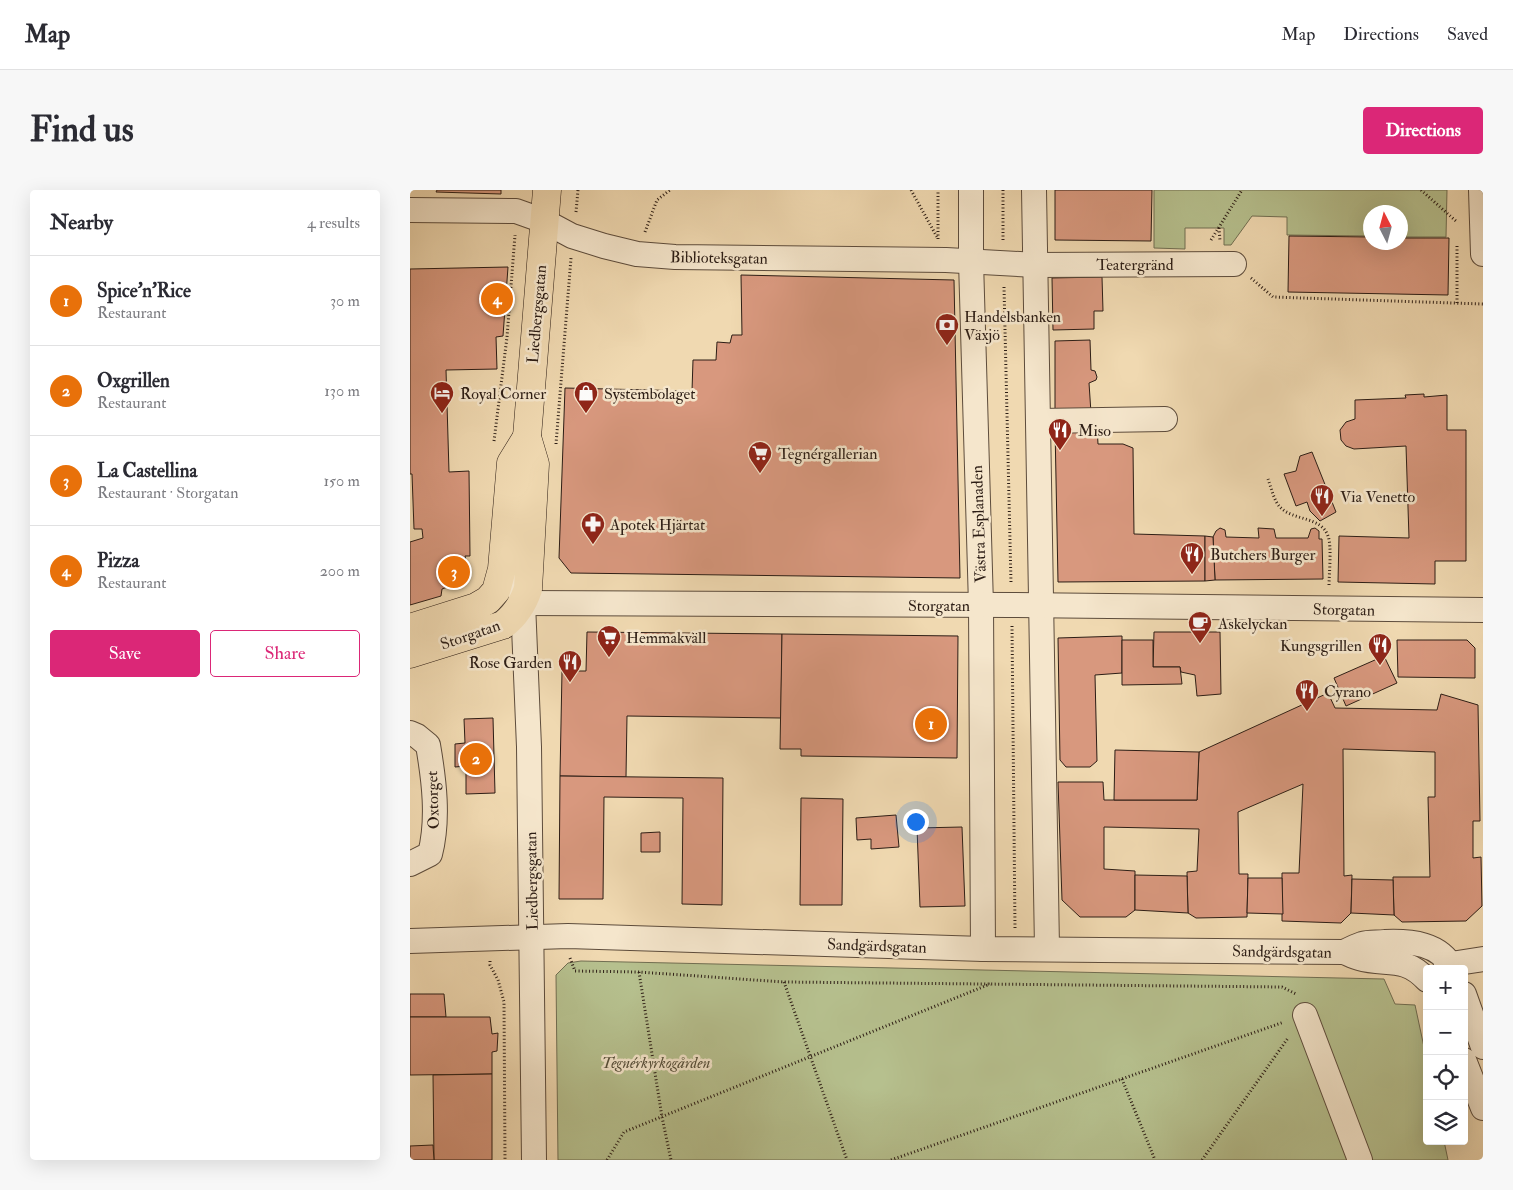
<!DOCTYPE html>
<meta charset="utf-8">
<style>
:root{--surface:#fff;--page:#f7f7f7;--text:#2b2b33;--muted:#7c7c81;--line:#e1e1e2;--accent:#db2777}
body{margin:0;font-family:"IM FELL Double Pica",serif;background:var(--page);color:var(--text)}
.controls{position:absolute;right:15px;bottom:15px;display:grid;overflow:hidden;border-radius:5px;box-shadow:0 5px 20px #0002}
.controls button{width:45px;height:45px;display:grid;place-items:center;padding:0;border:0;border-bottom:1px solid var(--line);background:var(--surface);color:var(--text);font:25px sans-serif}
.compass{position:absolute;left:953px;top:15px;width:45px;height:45px;border-radius:50%;background:var(--surface);box-shadow:0 5px 20px #0002;rotate:354deg}
.you{position:absolute;left:505px;top:631px;width:18px;height:18px;margin:-12px;border:4px solid #fff;border-radius:50%;background:#1a73e8;box-shadow:0 0 0 8px #1a73e833}
.badge{display:grid;place-items:center;width:32px;height:32px;border-radius:50%;background:var(--accent);color:#fff;font-size:16px;font-weight:700}
.pin{position:absolute;translate:-50% -50%;border:2px solid #fff;box-shadow:0 1px 5px #0006}
.list{margin:0;padding:0;list-style:none}
h2{display:flex;justify-content:space-between;align-items:center;height:65px;margin:0;padding:0 20px;font-size:21px}
h2 small{font-size:16px;font-weight:400;color:var(--muted)}
.list li{display:grid;grid-template-columns:32px 1fr auto;gap:15px;align-items:center;box-sizing:border-box;height:90px;padding:0 20px;border-top:1px solid var(--line)}
.list b{display:block;font-size:19px;white-space:nowrap}
.list p{margin:0;font-size:16px;white-space:nowrap;color:var(--muted)}
.list em{font-size:16px;font-style:normal;color:var(--muted)}
.actions{display:flex;gap:10px;padding:15px 20px}
.actions a{flex:1;padding:11px 0;border:1px solid var(--accent);border-radius:5px;text-align:center;font-size:18px;color:var(--accent)}
.actions .main{background:var(--accent);color:#fff}
.icon{flex:none;width:28px;height:28px;fill:none;stroke:currentColor;stroke-width:2;stroke-linecap:round;stroke-linejoin:round}
.map{position:relative;flex:none;width:1073px;height:970px;overflow:hidden;border-radius:5px}
header{display:flex;align-items:center;gap:30px;box-sizing:border-box;height:70px;padding:0 25px;background:var(--surface);border-bottom:1px solid var(--line)}
header strong{font-size:24px}
nav{display:flex;gap:28px;margin-inline-start:auto;font-size:18px}
.intro{display:flex;align-items:center;justify-content:space-between;box-sizing:border-box;height:120px;padding:0 30px}
h1{margin:0;font-size:35px}
.button{padding:12px 22px;border-radius:5px;background:var(--accent);color:#fff;font-size:18px;font-weight:700}
main{display:flex;gap:30px;padding:0 30px}
aside{flex:1;background:var(--surface);border-radius:5px;box-shadow:0 5px 20px #0002}
.map>svg:first-child{display:block}
.green{fill:#b6c08e;stroke:#716e52}
.building{fill:#d8987e;stroke:#2c1d15}
.lines{fill:none;stroke-linecap:round;stroke-linejoin:round}
.minor-casing{stroke:#5d4c3c;stroke-width:26}
.major-casing{stroke:#2c1d15;stroke-width:29}
.path{stroke:#2c1d15;stroke-width:3;stroke-dasharray:1 2.5;stroke-linecap:butt}
.minor{stroke:#f5e6cc;stroke-width:24}
.major{stroke:#f0d9b1;stroke-width:28}
.labels{text-anchor:middle;stroke-width:5;stroke-linejoin:round;paint-order:stroke}
.street-label{font-size:16px;fill:#2c1d15;stroke:#f5e6cc}
.poi-label{font-size:16px;fill:#2c1d15;stroke:#f5e6cc;text-anchor:start}
.park-label{font-size:16px;font-style:italic;fill:#554e39;stroke:#f5e6cc}
</style>
<header>
<strong>Map</strong>
<nav><a>Map</a><a>Directions</a><a>Saved</a></nav>
</header>
<div class="intro"><h1>Find us</h1><a class="button">Directions</a></div>
<main>
<aside>
<h2>Nearby<small>4 results</small></h2>
<ul class="list">
<li><span class="badge" style="background:#e8710a">1</span><div><b>Spice'n'Rice</b><p>Restaurant</p></div><em>30 m</em></li>
<li><span class="badge" style="background:#e8710a">2</span><div><b>Oxgrillen</b><p>Restaurant</p></div><em>130 m</em></li>
<li><span class="badge" style="background:#e8710a">3</span><div><b>La Castellina</b><p>Restaurant · Storgatan</p></div><em>150 m</em></li>
<li><span class="badge" style="background:#e8710a">4</span><div><b>Pizza</b><p>Restaurant</p></div><em>200 m</em></li>
</ul>
<div class="actions"><a class="main">Save</a><a>Share</a></div>
</aside>
<div class="map">
<svg width="1073" height="970" viewBox="0 0 1073 970">
<rect width="100%" height="100%" fill="#f0d9b1"/>
<filter id="stains"><feTurbulence type="fractalNoise" baseFrequency=".004" numOctaves="4"/><feColorMatrix values="0 0 0 0 .2 0 0 0 0 .09 0 0 0 0 .02 0 0 0 .5 -.17"/></filter>
<radialGradient id="worn" r=".72"><stop offset=".6" stop-color="#630" stop-opacity="0"/><stop offset="1" stop-color="#630" stop-opacity=".3"/></radialGradient>
<g class="green">
<path d="M744 0H1037L1036 47H991V22H961L960 46 877 45V27L842 26 821 55H814V38H775V59L744 58Z"/>
<path d="M171 771 974 789 985 814 1005 815 1017 871V951H1034L1038 970H148L146 785 158 773Z"/>
</g>
<g class="building">
<path d="M27 0H91V4L26 2Z"/>
<path d="M645 0H742L741 51 645 50Z"/>
<path d="M879 46 961 47V52H991V48H1039L1038 105 878 102Z"/>
<path d="M98 77 93 146 86 147 87 179 36 180 39 282 59 281 60 366H55L57 375 40 396 32 399 31 406 0 415V352L13 348 12 339H4L2 284H0V79Z"/>
<path d="M331 85 544 90 550 388 161 383 149 368 155 198 282 201 283 170H306L307 152 320 153 322 145H332Z"/>
<path d="M692 87 693 121H684V139L643 140 642 88Z"/>
<path d="M680 150 681 180 685 181 687 187 686 190 679 193 681 223 645 224V151Z"/>
<path d="M1014 204V207L1037 205V240H1056V371H1025V394L928 392 929 346 999 348 996 256 944 259 936 256 931 250 930 240 936 232 945 229V210L996 208 995 205Z"/>
<path d="M687 236 688 254H713L723 258 724 344 795 346V391L648 392 645 237Z"/>
<path d="M902 262 926 322 910 331 900 321 897 312 886 316 874 284 886 281 890 266Z"/>
<path d="M810 338 815 340 816 347 849 348 848 338 864 339 866 348H898L901 339 905 338 909 341V349H912L913 389 805 390 803 347 806 341Z"/>
<path d="M795 346 803 347 805 390 795 391Z"/>
<path d="M177 442 372 444 371 528 217 526 216 587 150 586 152 481H176Z"/>
<path d="M744 442H810L811 504 787 506 785 485 771 482 770 477H743Z"/>
<path d="M372 444 548 446 547 568 391 566V559H370Z"/>
<path d="M712 446V483L685 485 687 571 680 577H656L650 570 648 448Z"/>
<path d="M712 450H743V477H770L772 494 712 495Z"/>
<path d="M987 450H1057L1065 458V488L988 487Z"/>
<path d="M974 466 987 493 936 516 924 488Z"/>
<path d="M918 503 925 518 1027 520 1031 504 1068 515 1070 631H1063V668L1071 667 1072 716 1056 731 992 732 984 725 983 687H1020L1018 607H1025V562L933 559 934 686 942 685 941 723 931 733 872 731V683H889L893 594 828 622 829 684H838L837 727 786 728 778 723 777 682 787 681 789 639 694 637V679L725 681V720L716 727H670L652 710 648 592H693L694 610H787L789 562Z"/>
<path d="M83 528 85 603 56 604V576L45 577V554L55 553 54 529Z"/>
<path d="M705 560 789 562 787 610H704Z"/>
<path d="M150 586 313 588 312 715 272 714 273 608 194 607 193 709H149Z"/>
<path d="M391 608 433 609 432 715H390Z"/>
<path d="M486 625 489 657 461 659V649L447 650 446 628Z"/>
<path d="M552 637 555 716 510 717 507 638Z"/>
<path d="M250 642V662H231V643Z"/>
<path d="M725 685 777 686 778 723 725 720Z"/>
<path d="M838 688H872L873 724 837 723Z"/>
<path d="M942 689 983 690 984 725 941 723Z"/>
<path d="M0 804H34L36 827H0Z"/>
<path d="M0 827H80L82 844 88 843 87 861 82 862V884L0 885Z"/>
<path d="M82 884V970H24L23 885Z"/>
<path d="M23 955 24 970H0V956Z"/>
</g>
<g class="lines">
<g class="minor-casing">
<g id="minor">
<path d="M561 0V71L571 415 573 759"/>
<path d="M624 0 637 758"/>
<path d="M1071 0 1073 64"/>
<path d="M0 20 106 21 134 31 162 46 194 56 227 64 265 67 536 70 626 75 824 74"/>
<path d="M629 231 755 229"/>
<path d="M95 355 113 413 119 557 124 970"/>
<path d="M113 413 602 415 1073 420"/>
<path d="M0 543 7 546 18 555C24 590 29 629 20 664L0 674"/>
<path d="M0 751 158 746 573 759 934 762C940 759 946 756 952 754 959 752 968 753 975 752 1001 751 1030 753 1043 779"/>
<path d="M934 762C939 764 944 767 949 768 976 776 994 765 1017 790"/>
<path d="M1035 779 1041 774 1073 769"/>
<path d="M1054 804 1073 857"/>
<path d="M895 825 950 970"/>
<path d="M1054 870 1073 918"/>
</g>
</g>
<g class="major-casing">
<g id="major">
<path d="M0 438 66 417 78 410 86 401 92 379 101 273 117 247"/>
<path d="M0 464 93 435C106 425 113 414 118 399L125 274 117 247 137 0"/>
</g>
</g>
<g class="path">
<path d="M501 0 527 47"/>
<path d="M593 0V50"/>
<path d="M1011 0 1047 32"/>
<path d="M166 22 168 0"/>
<path d="M809 38 810 51"/>
<path d="M235 42 247 10 260 0"/>
<path d="M528 49V0"/>
<path d="M801 50 832 0"/>
<path d="M1047 56V113"/>
<path d="M841 88 863 107 1073 114"/>
<path d="M594 97 601 393"/>
<path d="M84 251 97 147 105 45"/>
<path d="M146 254 161 68"/>
<path d="M858 289C861 297 864 311 870 317 883 331 911 326 918 346 922 356 919 384 919 396"/>
<path d="M602 436 605 738"/>
<path d="M160 768 165 781 229 782 374 792 872 797 886 804"/>
<path d="M80 771V775L88 790 94 812 95 970"/>
<path d="M229 782 252 927 261 970"/>
<path d="M374 792 437 970"/>
<path d="M712 889 745 970"/>
<path d="M197 970 214 942 580 794"/>
<path d="M481 970 874 832"/>
<path d="M792 970 878 848"/>
</g>
<use href="#minor" class="minor"/>
<use href="#major" class="major"/>
</g>
<defs>
<g id="bank-pin" transform="scale(1.25)"><path d="M0 17L-7.5 6A9.5 9.5 0 1 1 7.5 6Z" fill="#8f2418" stroke="#f5e6cc"/><path d="M-6-4H6V4H-6ZM0-2.3a2.3 2.3 0 1 0 0 4.6a2.3 2.3 0 1 0 0-4.6Z" fill="#fff"/></g>
<g id="hotel-pin" transform="scale(1.25)"><path d="M0 17L-7.5 6A9.5 9.5 0 1 1 7.5 6Z" fill="#8f2418" stroke="#f5e6cc"/><path d="M-6-4.5h1.5V1H6V5H4.5V3h-9V5H-6ZM-4 0a1.8 1.8 0 1 1 3.6 0ZM.5 0V-2.5h3Q6-2.5 6 0Z" fill="#fff"/></g>
<g id="shop-pin" transform="scale(1.25)"><path d="M0 17L-7.5 6A9.5 9.5 0 1 1 7.5 6Z" fill="#8f2418" stroke="#f5e6cc"/><path d="M-5-2.5h2.3a2.7 3.5 0 0 1 5.4 0H5L5.5 6h-11ZM-1.5-2.5h3a1.5 2.3 0 0 0-3 0Z" fill="#fff"/></g>
<g id="restaurant-pin" transform="scale(1.25)"><path d="M0 17L-7.5 6A9.5 9.5 0 1 1 7.5 6Z" fill="#8f2418" stroke="#f5e6cc"/><path d="M-5-6h1v4h1v-4h1v4h1v-4h1v5L-1.5 .5V6h-2V.5L-5-1ZM5-6V6H3V1.5H1.5Q1.5-4 5-6Z" fill="#fff"/></g>
<g id="supermarket-pin" transform="scale(1.25)"><path d="M0 17L-7.5 6A9.5 9.5 0 1 1 7.5 6Z" fill="#8f2418" stroke="#f5e6cc"/><path d="M-6-5.5h2.5l.6 2H6L4.5 2H-2.5L-4.4-4H-6ZM-1.5 3.2a1.3 1.3 0 1 0 .1 0ZM3 3.2a1.3 1.3 0 1 0 .1 0Z" fill="#fff"/></g>
<g id="pharmacy-pin" transform="scale(1.25)"><path d="M0 17L-7.5 6A9.5 9.5 0 1 1 7.5 6Z" fill="#8f2418" stroke="#f5e6cc"/><path d="M-2-6h4v4h4v4h-4v4h-4v-4h-4v-4h4Z" fill="#fff"/></g>
<g id="cafe-pin" transform="scale(1.25)"><path d="M0 17L-7.5 6A9.5 9.5 0 1 1 7.5 6Z" fill="#8f2418" stroke="#f5e6cc"/><path d="M-5.5-4.5H6V0H3Q3 3.5 0 3.5H-2.5Q-5.5 3.5-5.5 0ZM3-3.2v2h1.7v-2ZM-6 4.5H4V6H-6Z" fill="#fff"/></g>
</defs>
<g fill-rule="evenodd">
<use href="#bank-pin" x="537" y="135"/>
<use href="#hotel-pin" x="32" y="203"/>
<use href="#shop-pin" x="176" y="203"/>
<use href="#restaurant-pin" x="650" y="240"/>
<use href="#supermarket-pin" x="350" y="263"/>
<use href="#restaurant-pin" x="912" y="306"/>
<use href="#pharmacy-pin" x="183" y="334"/>
<use href="#restaurant-pin" x="782" y="364"/>
<use href="#cafe-pin" x="790" y="433"/>
<use href="#supermarket-pin" x="199" y="447"/>
<use href="#restaurant-pin" x="970" y="455"/>
<use href="#restaurant-pin" x="160" y="472"/>
<use href="#restaurant-pin" x="897" y="501"/>
</g>
<g class="labels">
<g class="street-label">
<text transform="translate(309 67) rotate(1)" y="6">Biblioteksgatan</text>
<text x="725" y="80">Teatergränd</text>
<text transform="translate(126 124) rotate(-85)" y="6">Liedbergsgatan</text>
<text transform="translate(568 334) rotate(-92)" y="6">Västra Esplanaden</text>
<text x="529" y="421">Storgatan</text>
<text transform="translate(934 419) rotate(1)" y="6">Storgatan</text>
<text transform="translate(60 444) rotate(-19)" y="6">Storgatan</text>
<text transform="translate(22 610) rotate(-92)" y="6">Oxtorget</text>
<text transform="translate(121 691) rotate(-91)" y="6">Liedbergsgatan</text>
<text transform="translate(467 755) rotate(2)" y="6">Sandgärdsgatan</text>
<text transform="translate(872 761) rotate(1)" y="6">Sandgärdsgatan</text>
</g>
<g class="poi-label">
<text x="554" y="132">Handelsbanken<tspan x="554" dy="18">Växjö</tspan></text>
<text x="50" y="209">Royal Corner</text>
<text x="194" y="209">Systembolaget</text>
<text x="668" y="246">Miso</text>
<text x="368" y="269">Tegnérgallerian</text>
<text x="930" y="312">Via Venetto</text>
<text x="200" y="340">Apotek Hjärtat</text>
<text x="800" y="370">Butchers Burger</text>
<text x="808" y="439">Askelyckan</text>
<text x="216" y="453">Hemmakväll</text>
<text x="952" y="461" text-anchor="end">Kungsgrillen</text>
<text x="142" y="478" text-anchor="end">Rose Garden</text>
<text x="914" y="507">Cyrano</text>
</g>
<g class="park-label">
<text x="246" y="878">Tegnérkyrkogården</text>
</g>
</g>
<rect width="100%" height="100%" filter="url(#stains)"/>
<rect width="100%" height="100%" fill="url(#worn)"/>
</svg>
<div class="controls">
<button>+</button>
<button>−</button>
<button><svg class="icon" aria-label="locate" viewBox="0 0 24 24"><circle cx="12" cy="12" r="6"/><path d="M12 2v4M12 18v4M2 12h4M18 12h4"/></svg></button>
<button><svg class="icon" aria-label="layers" viewBox="0 0 24 24"><path d="M12 4l9 5-9 5-9-5zM3 14l9 5 9-5"/></svg></button>
</div>
<svg class="compass" viewBox="-18 -18 36 36"><path d="M0-13l5 13h-10z" fill="#e53935"/><path d="M0 13l5-13h-10z" fill="#7c7c81"/></svg>
<div class="you"></div>
<div class="pin badge" style="left:521px;top:534px;background:#e8710a">1</div>
<div class="pin badge" style="left:66px;top:569px;background:#e8710a">2</div>
<div class="pin badge" style="left:44px;top:382px;background:#e8710a">3</div>
<div class="pin badge" style="left:87px;top:109px;background:#e8710a">4</div>
</div>
</main>
